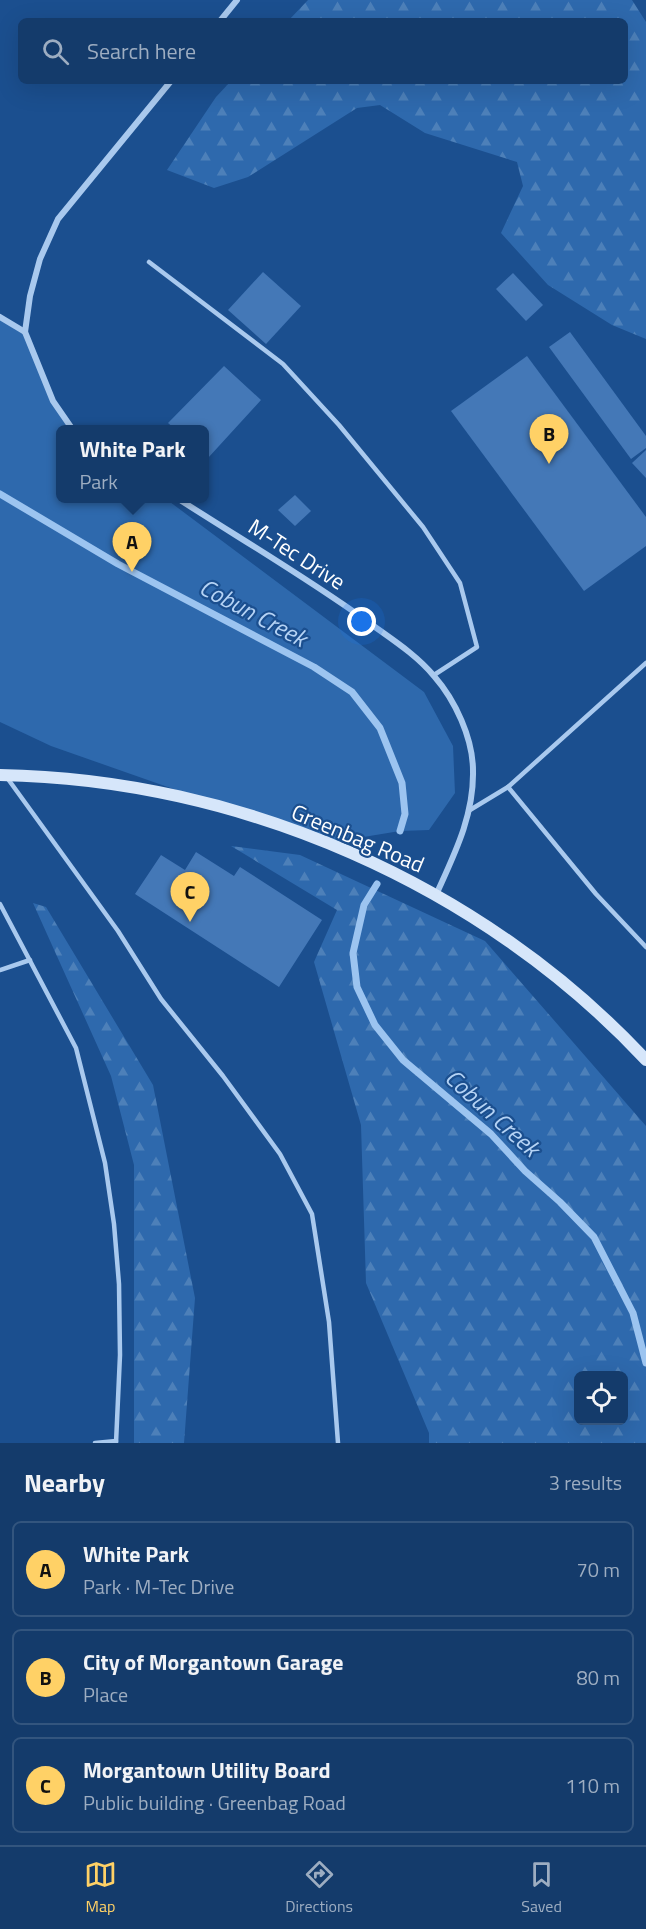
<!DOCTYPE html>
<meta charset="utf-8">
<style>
:root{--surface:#143b6b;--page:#214673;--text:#f1f3f6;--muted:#9dadc1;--line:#33557e;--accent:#ffd166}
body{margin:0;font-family:"Titillium Web",sans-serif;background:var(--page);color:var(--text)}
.controls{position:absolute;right:18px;bottom:18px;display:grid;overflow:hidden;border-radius:9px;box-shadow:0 6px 24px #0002}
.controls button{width:54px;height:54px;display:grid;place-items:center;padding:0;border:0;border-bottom:2px solid var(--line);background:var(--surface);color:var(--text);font:30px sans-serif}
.you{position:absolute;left:362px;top:622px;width:21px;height:21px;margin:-15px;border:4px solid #fff;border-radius:50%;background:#1a73e8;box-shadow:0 0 0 9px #1a73e833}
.badge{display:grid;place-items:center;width:39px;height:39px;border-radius:50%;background:var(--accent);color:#111;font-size:20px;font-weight:700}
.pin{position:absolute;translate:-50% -50px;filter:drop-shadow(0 2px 3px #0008)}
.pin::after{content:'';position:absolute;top:32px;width:21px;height:18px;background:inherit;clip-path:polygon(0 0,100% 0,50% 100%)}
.popup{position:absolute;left:56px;top:425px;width:153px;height:78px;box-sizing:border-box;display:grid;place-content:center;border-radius:9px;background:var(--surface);filter:drop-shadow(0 2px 4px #0005);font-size:20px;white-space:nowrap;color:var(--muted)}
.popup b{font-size:22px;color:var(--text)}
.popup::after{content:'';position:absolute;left:50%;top:100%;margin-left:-12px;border:12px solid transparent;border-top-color:var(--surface)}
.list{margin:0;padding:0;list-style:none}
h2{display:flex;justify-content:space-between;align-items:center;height:78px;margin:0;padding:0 24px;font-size:26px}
h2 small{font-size:20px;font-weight:400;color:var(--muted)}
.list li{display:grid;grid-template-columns:39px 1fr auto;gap:18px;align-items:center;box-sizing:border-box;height:96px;margin:0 12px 12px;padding:0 12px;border:2px solid var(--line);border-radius:9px}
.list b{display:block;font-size:22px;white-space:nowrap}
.list p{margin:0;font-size:20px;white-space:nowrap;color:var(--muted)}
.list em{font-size:20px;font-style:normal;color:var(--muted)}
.icon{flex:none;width:33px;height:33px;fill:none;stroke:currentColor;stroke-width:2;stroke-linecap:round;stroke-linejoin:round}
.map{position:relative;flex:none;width:646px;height:1443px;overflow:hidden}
.search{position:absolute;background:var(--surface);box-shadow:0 6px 24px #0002;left:18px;right:18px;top:18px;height:66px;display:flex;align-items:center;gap:15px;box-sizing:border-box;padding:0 21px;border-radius:9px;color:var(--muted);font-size:22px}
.sheet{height:402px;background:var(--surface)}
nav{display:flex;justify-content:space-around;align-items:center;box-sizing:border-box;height:84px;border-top:2px solid var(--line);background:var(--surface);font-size:16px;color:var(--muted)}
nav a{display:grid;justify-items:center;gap:3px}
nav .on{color:var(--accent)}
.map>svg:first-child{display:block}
.forest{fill:url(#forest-firs);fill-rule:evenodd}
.park{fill:#2e69ad}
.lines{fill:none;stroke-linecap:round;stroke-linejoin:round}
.stream{stroke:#9cc4f0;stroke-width:7}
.building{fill:#4478b7}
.lane{stroke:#a9c9ee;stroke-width:4.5}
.street{stroke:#a9c9ee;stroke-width:6}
.secondary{stroke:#d6e6fa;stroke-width:12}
.labels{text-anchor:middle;stroke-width:4.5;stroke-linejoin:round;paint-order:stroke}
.street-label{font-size:22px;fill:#fff;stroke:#1b4f8f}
.water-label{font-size:24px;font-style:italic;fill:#b5d3f5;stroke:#1b4f8f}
</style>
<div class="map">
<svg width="646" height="1443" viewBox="0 0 646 1443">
<defs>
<pattern id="forest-firs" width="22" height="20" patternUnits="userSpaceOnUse" patternTransform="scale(1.5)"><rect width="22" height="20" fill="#2e69ad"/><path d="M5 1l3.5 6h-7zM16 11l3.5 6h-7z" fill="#4d80b9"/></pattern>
</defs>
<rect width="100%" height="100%" fill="#1b4f8f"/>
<g class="forest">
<path d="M308 0H632L646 22V339L612 325 548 285 501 233 523 186 517 162 425 133 380 105 357 108 248 177 214 188 167 170 216 97 231 81H625V21H288Z"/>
<path d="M231 846 300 855 485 941 646 1126V1443H429V1433L366 1283 361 1125 314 962 337 910ZM578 1376H624V1420H578Z"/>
<path d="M33 903 46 907 153 1085 195 1298 184 1443H134V1165L111 1076Z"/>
</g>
<path class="park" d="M0 314 25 332 53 401 73 429 60 430V498L166 499 424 692 453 746 455 793 429 830 400 831 327 843 51 746 0 722Z"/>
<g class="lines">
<g class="stream">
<path d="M0 494 118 564 314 667 352 692 380 728 402 783 405 814 400 831"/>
<path d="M377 884 364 905 353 953 357 987 375 1025 403 1060 491 1134 525 1171 560 1202 594 1237 633 1313 646 1363"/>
</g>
</g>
<g class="building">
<path d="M263 272 301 306 266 344 228 310Z"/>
<path d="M513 273 543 305 526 321 496 289Z"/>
<path d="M570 332 646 436V448L631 459 549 347Z"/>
<path d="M527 356 646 517V546L584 591 451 411Z"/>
<path d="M224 366 261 400 208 458 204 454V430H176L168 423Z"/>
<path d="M646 450V478L632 463Z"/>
<path d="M295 495 311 511 295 526 278 510Z"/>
<path d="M196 852 234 876 240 867 322 920 279 987 135 894 161 855 185 870Z"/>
</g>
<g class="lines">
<g class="lane">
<path d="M149 262 283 364 339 425 423 527 460 583 477 647 434 675"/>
<path d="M8 779 118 931 161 999 223 1076 280 1154 312 1214 329 1322 338 1443"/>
<path d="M508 787 596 894 646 947"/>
<path d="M470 810 508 787 646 663"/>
<path d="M0 904 76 1048 105 1163 114 1224 119 1284 120 1355 116 1443"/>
<path d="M0 970 30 960"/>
<path d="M95 1443 116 1441"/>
</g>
<g class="street">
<path d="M220 21 237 0"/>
<path d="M0 317 25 332"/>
<path d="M73 430 53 401 25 332 30 296 40 259 58 219 171 81"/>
<path d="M177 498C239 538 304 576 364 619 388 637 415 653 434 676 455 700 473 738 473 771 474 816 454 855 436 895"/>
</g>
<path class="secondary" d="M0 775C240 779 482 884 646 1060"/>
</g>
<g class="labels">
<g class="street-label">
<text transform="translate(297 554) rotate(33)" y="8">M-Tec Drive</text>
<text transform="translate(358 838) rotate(23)" y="8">Greenbag Road</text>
</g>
<g class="water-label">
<text transform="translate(253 613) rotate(28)" y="8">Cobun Creek</text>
<text transform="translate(492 1113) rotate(42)" y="8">Cobun Creek</text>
</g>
</g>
</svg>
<div class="controls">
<button><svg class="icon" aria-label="locate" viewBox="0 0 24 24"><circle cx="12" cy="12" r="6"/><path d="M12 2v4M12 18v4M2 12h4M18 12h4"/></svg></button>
</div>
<div class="you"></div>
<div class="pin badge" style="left:132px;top:572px">A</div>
<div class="popup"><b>White Park</b>Park</div>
<div class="pin badge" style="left:549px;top:464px">B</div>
<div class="pin badge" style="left:190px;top:922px">C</div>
<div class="search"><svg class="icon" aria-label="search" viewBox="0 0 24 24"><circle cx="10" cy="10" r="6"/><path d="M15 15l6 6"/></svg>Search here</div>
</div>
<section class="sheet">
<h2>Nearby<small>3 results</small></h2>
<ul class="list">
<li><span class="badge">A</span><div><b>White Park</b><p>Park · M-Tec Drive</p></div><em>70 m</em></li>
<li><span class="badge">B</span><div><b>City of Morgantown Garage</b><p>Place</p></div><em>80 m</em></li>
<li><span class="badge">C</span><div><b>Morgantown Utility Board</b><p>Public building · Greenbag Road</p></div><em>110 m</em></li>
</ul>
</section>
<nav>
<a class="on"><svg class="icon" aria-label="map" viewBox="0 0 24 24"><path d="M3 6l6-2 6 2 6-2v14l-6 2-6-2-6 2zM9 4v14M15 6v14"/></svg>Map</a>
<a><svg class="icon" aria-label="directions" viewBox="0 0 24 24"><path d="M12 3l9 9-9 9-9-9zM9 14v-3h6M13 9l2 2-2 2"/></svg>Directions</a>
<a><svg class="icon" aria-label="saved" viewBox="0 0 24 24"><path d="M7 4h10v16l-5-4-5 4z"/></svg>Saved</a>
</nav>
